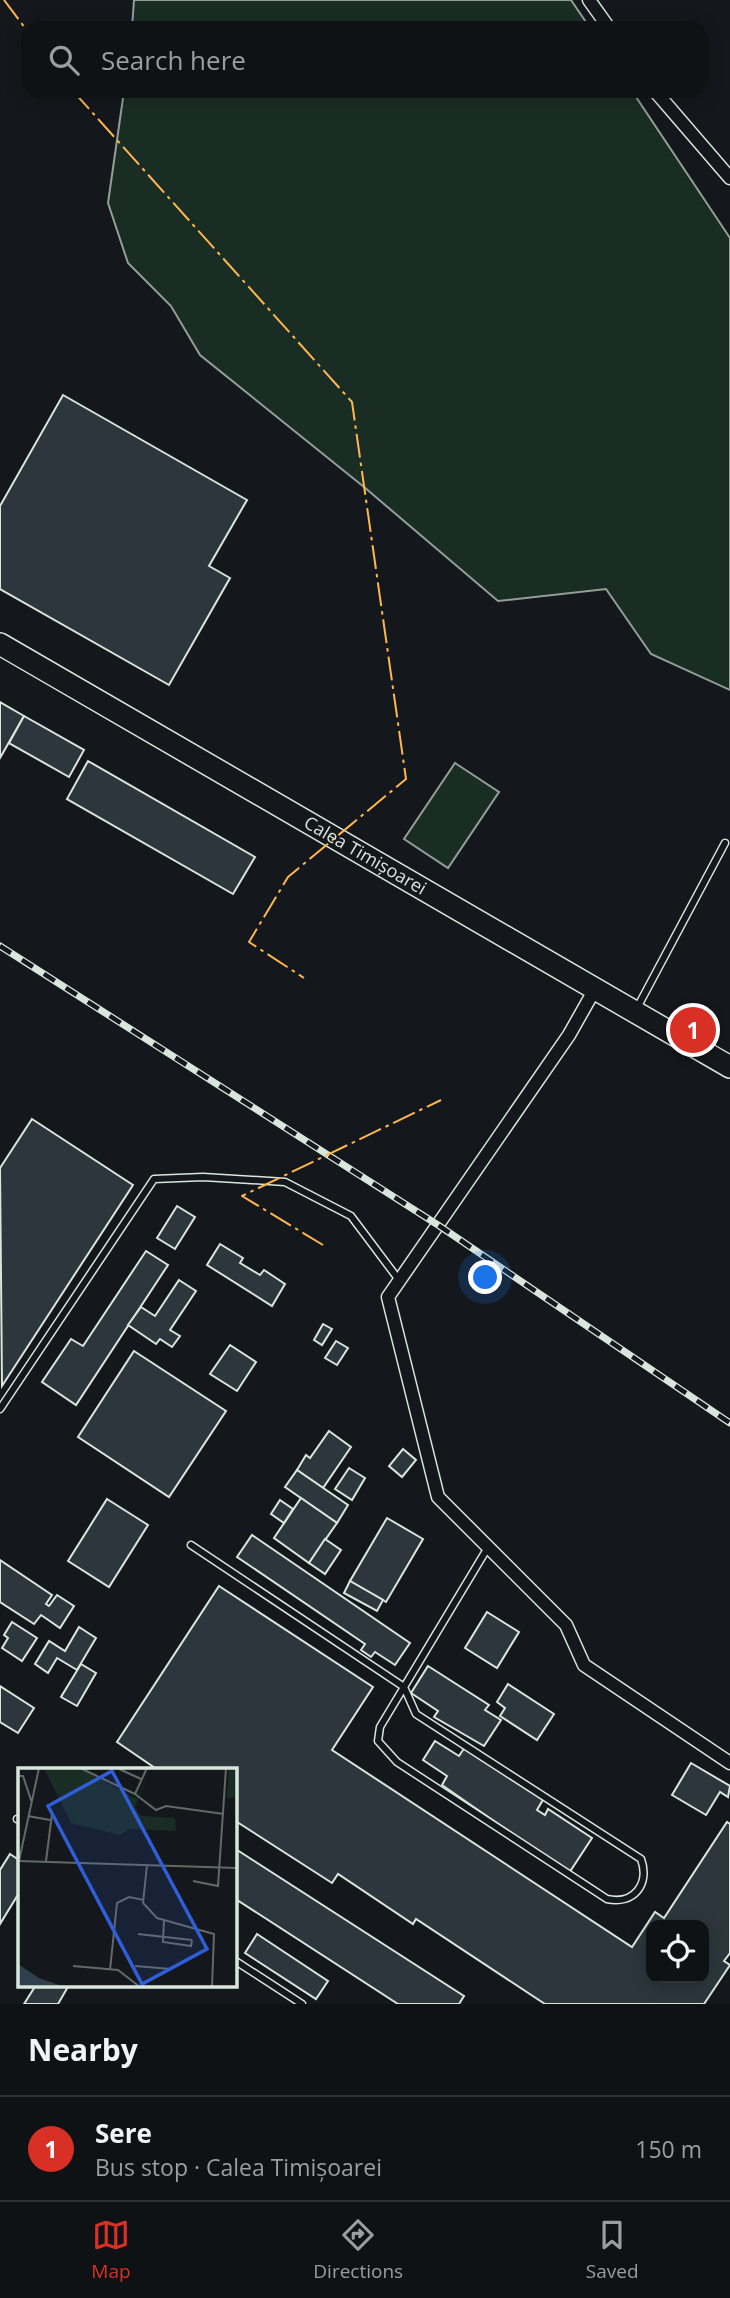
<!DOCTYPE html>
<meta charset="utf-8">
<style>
:root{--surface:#0f1215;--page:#1d2022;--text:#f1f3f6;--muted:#9b9ea0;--line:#2f3234;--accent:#d93025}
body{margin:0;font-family:"Open Sans",sans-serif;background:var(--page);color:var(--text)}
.controls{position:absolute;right:21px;bottom:21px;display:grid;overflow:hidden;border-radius:14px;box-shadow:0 4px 18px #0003}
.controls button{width:63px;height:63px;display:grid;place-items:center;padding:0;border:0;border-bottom:2px solid var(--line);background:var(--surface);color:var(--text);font:35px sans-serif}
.you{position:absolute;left:486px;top:1278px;width:24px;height:24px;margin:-18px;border:5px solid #fff;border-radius:50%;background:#1a73e8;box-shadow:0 0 0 10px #1a73e833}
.badge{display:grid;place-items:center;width:46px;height:46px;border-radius:50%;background:var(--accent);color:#fff;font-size:23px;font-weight:700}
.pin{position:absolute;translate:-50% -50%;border:4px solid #fff;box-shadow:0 2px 7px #0006}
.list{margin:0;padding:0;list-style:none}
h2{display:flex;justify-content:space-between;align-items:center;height:91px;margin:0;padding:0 28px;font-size:30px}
h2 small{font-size:23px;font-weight:400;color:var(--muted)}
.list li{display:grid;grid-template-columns:46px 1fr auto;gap:21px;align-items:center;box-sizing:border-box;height:105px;padding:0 28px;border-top:2px solid var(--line)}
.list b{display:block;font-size:26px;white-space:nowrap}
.list p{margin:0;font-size:23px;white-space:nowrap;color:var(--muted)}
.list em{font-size:23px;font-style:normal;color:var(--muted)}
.icon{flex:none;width:38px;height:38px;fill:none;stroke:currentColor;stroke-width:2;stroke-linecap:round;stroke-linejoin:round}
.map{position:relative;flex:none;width:730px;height:2004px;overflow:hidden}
.search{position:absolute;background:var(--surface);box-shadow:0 4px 18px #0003;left:21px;right:21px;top:21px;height:77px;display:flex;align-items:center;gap:18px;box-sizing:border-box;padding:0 24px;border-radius:21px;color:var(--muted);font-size:26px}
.sheet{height:196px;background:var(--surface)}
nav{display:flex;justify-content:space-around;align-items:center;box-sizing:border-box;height:98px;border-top:2px solid var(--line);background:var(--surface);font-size:19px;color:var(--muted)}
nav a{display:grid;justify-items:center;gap:4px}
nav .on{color:var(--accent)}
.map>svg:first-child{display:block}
.green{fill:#1a2d24;stroke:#939e99;stroke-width:2}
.building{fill:#2c363c;stroke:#d8e6dc;stroke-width:2;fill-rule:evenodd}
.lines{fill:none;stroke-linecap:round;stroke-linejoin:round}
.lane-casing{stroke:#d8e6dc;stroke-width:9}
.street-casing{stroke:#d8e6dc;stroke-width:15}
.primary-casing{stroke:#d8e6dc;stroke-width:24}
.lane{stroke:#14181c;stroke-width:6}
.street{stroke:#14181c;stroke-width:12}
.primary{stroke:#14181c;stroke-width:21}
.rail-casing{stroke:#d8e6dc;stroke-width:7}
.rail{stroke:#14181c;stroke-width:4.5;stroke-dasharray:13;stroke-linecap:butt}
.power{stroke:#ffb74d;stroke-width:2;stroke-dasharray:24 5 3.5 5;stroke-linecap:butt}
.labels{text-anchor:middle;stroke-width:5;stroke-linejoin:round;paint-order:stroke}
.street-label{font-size:18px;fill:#d8e6dc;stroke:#14181c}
.inset-road{fill:none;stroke:#626a69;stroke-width:2}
.view{fill:#305dd8;fill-opacity:0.15;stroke:#305dd8;stroke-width:3.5}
.inset-edge{fill:none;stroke:#d8e6dc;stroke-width:3.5}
</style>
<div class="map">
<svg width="730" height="2004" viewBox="0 0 730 2004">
<rect width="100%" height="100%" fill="#14181c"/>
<g class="green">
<path d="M134 0H571L590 28H132Z"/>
<path d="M124 91H632L730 238V690L651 654 606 589 498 601 364 487 200 355 171 306 128 263 108 203Z"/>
<path d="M455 763 499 792 448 868 404 839Z"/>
</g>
<g class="building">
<path d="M63 395 247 500 209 566 230 578 169 685 0 589V506Z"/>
<path d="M0 702 24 716 0 758Z"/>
<path d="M24 716 84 750 69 777 9 743Z"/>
<path d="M88 761 255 857 233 894 67 799Z"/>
<path d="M32 1119 133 1185 2 1386 0 1168Z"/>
<path d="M177 1206 195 1217 175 1249 157 1238Z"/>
<path d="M220 1244 243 1258 240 1263 260 1275 264 1270 285 1284 272 1306 207 1265Z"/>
<path d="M146 1251 168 1265 76 1405 42 1382 71 1339 83 1346Z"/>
<path d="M179 1280 196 1291 170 1330 180 1336 172 1347 160 1339 156 1344 128 1325 141 1307 155 1316Z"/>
<path d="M323 1324 332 1329 322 1345 314 1340Z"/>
<path d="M336 1341 348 1348 337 1365 325 1358Z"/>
<path d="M230 1345 256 1362 237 1391 210 1374Z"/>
<path d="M134 1351 226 1411 169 1497 78 1437Z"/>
<path d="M329 1431 351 1447 323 1488 297 1470 306 1455 310 1458Z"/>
<path d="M403 1449 416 1460 402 1477 389 1466Z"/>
<path d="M349 1468 365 1478 352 1500 335 1489Z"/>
<path d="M297 1470 348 1505 337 1523 285 1487Z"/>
<path d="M301 1498 337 1523 309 1563 274 1538Z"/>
<path d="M107 1499 148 1525 109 1587 68 1561Z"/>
<path d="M280 1500 293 1509 284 1523 271 1514Z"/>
<path d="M387 1518 423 1539 386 1602 350 1581Z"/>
<path d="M252 1535 410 1643 395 1665 375 1652 371 1657 361 1650 365 1644 237 1557Z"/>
<path d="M325 1539 341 1550 325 1574 309 1563Z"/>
<path d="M0 1560 52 1595 46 1604 49 1606 57 1595 74 1606 60 1628 41 1615 34 1624 0 1602Z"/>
<path d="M350 1581 383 1600 377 1611 344 1593Z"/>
<path d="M219 1586 373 1687 332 1750 632 1947 655 1912 664 1918 727 1822 730 1824V1953L724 1961 730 1965 704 2004H545L416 1919 413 1924 338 1874 332 1883 234 1820V1770H158L117 1742ZM651 1925H704V1978H651Z"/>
<path d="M487 1612 519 1632 497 1668 465 1648Z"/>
<path d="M12 1622 37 1638 22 1661 2 1648 8 1638 4 1635Z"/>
<path d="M79 1627 96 1638 77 1670 57 1658 48 1673 35 1664 49 1641 65 1651Z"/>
<path d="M81 1664 96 1673 77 1706 61 1697Z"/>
<path d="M428 1666 489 1705 485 1710 501 1720 484 1746 434 1717 438 1711 411 1693Z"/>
<path d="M508 1684 554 1714 537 1740 500 1716 505 1708 497 1702Z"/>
<path d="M0 1686 34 1708 18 1733 0 1722Z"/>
<path d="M435 1741 459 1756 465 1747 544 1798 537 1810 545 1815 548 1809 592 1838 569 1873 442 1785 447 1776 423 1760Z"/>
<path d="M691 1763 730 1786 728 1797 720 1792 706 1815 672 1795Z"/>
<path d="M234 1848 464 1996 459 2004H398L234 1898Z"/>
<path d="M10 1854 19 1860V1893L0 1924V1870Z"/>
<path d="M257 1934 328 1981 316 1999 245 1953Z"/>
<path d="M36 1985H69L58 2004H24Z"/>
</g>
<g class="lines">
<g class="lane-casing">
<g id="lane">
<path d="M637 1008 725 843"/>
<path d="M0 1409 154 1179 203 1177 285 1182 351 1216 399 1280"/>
<path d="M191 1545 404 1687 416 1714 641 1859C650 1884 634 1905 607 1899L397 1762 378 1741 380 1727 487 1549"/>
<path d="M17 1819 19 1820"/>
<path d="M234 1960 302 2004"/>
</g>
</g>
<g class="street-casing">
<g id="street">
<path d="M589 0 609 28"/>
<path d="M655 91 730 178"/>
<path d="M595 989 569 1035 388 1297 438 1497 566 1625 584 1665 730 1763"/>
</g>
</g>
<g class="primary-casing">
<g id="primary">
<path id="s1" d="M0 644 730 1067"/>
</g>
</g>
<use href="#lane" class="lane"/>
<use href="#street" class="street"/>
<use href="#primary" class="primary"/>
<g class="rail-casing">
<path id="rail" d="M0 946 438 1225 730 1423"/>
</g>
<use href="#rail" class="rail"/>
<g class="power">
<path d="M4 0 28 32"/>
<path d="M73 91 352 402 406 779 288 877 249 942 304 978"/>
<path d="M323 1245 242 1196 441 1100"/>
</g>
</g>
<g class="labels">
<g class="street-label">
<text dy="6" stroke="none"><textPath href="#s1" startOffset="422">Calea Timișoarei</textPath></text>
</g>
</g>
<g transform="translate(18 1768)">
<rect width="219" height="219" fill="#14181c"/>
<path d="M26 0H61L119 31 132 0 117 39 123 48 157 50 158 63 111 61 102 67 53 55ZM211 0H219V29L209 30Z" fill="#1a2d24"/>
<path d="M0 196 21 210 47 219H0Z" fill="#2f3f4d"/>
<path class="inset-road" d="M62 0 117 26M99 0 123 11M129 0 117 26 138 42 148 38 206 46M0 8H5L14 35M10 48 32 52M0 93 219 100M1 93 21 0M28 93 34 46M129 97 125 135 139 150 196 166 194 219M175 113 200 118 208 0M146 152 145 174 173 178 174 172M120 166 174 172M55 198 100 202 122 219M117 198 153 201M92 202 99 135 111 129 126 132"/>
<path class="view" d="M94 3 189 181 124 216 30 38Z"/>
<rect width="219" height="219" class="inset-edge"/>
</g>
</svg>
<div class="controls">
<button><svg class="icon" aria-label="locate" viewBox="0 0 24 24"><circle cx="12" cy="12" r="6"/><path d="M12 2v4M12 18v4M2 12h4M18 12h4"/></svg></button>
</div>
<div class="you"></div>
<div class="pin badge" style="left:693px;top:1030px">1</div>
<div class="search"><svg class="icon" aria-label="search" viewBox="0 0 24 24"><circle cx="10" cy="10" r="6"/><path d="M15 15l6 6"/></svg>Search here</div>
</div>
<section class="sheet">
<h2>Nearby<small></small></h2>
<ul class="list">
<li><span class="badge">1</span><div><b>Sere</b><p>Bus stop · Calea Timișoarei</p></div><em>150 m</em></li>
</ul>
</section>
<nav>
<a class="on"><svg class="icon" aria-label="map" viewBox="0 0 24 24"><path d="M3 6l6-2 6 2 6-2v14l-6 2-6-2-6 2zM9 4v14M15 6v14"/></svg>Map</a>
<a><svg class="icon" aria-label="directions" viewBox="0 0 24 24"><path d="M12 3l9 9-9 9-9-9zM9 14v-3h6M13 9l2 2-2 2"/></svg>Directions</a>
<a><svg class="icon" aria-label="saved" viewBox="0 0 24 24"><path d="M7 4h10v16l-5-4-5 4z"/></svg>Saved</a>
</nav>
